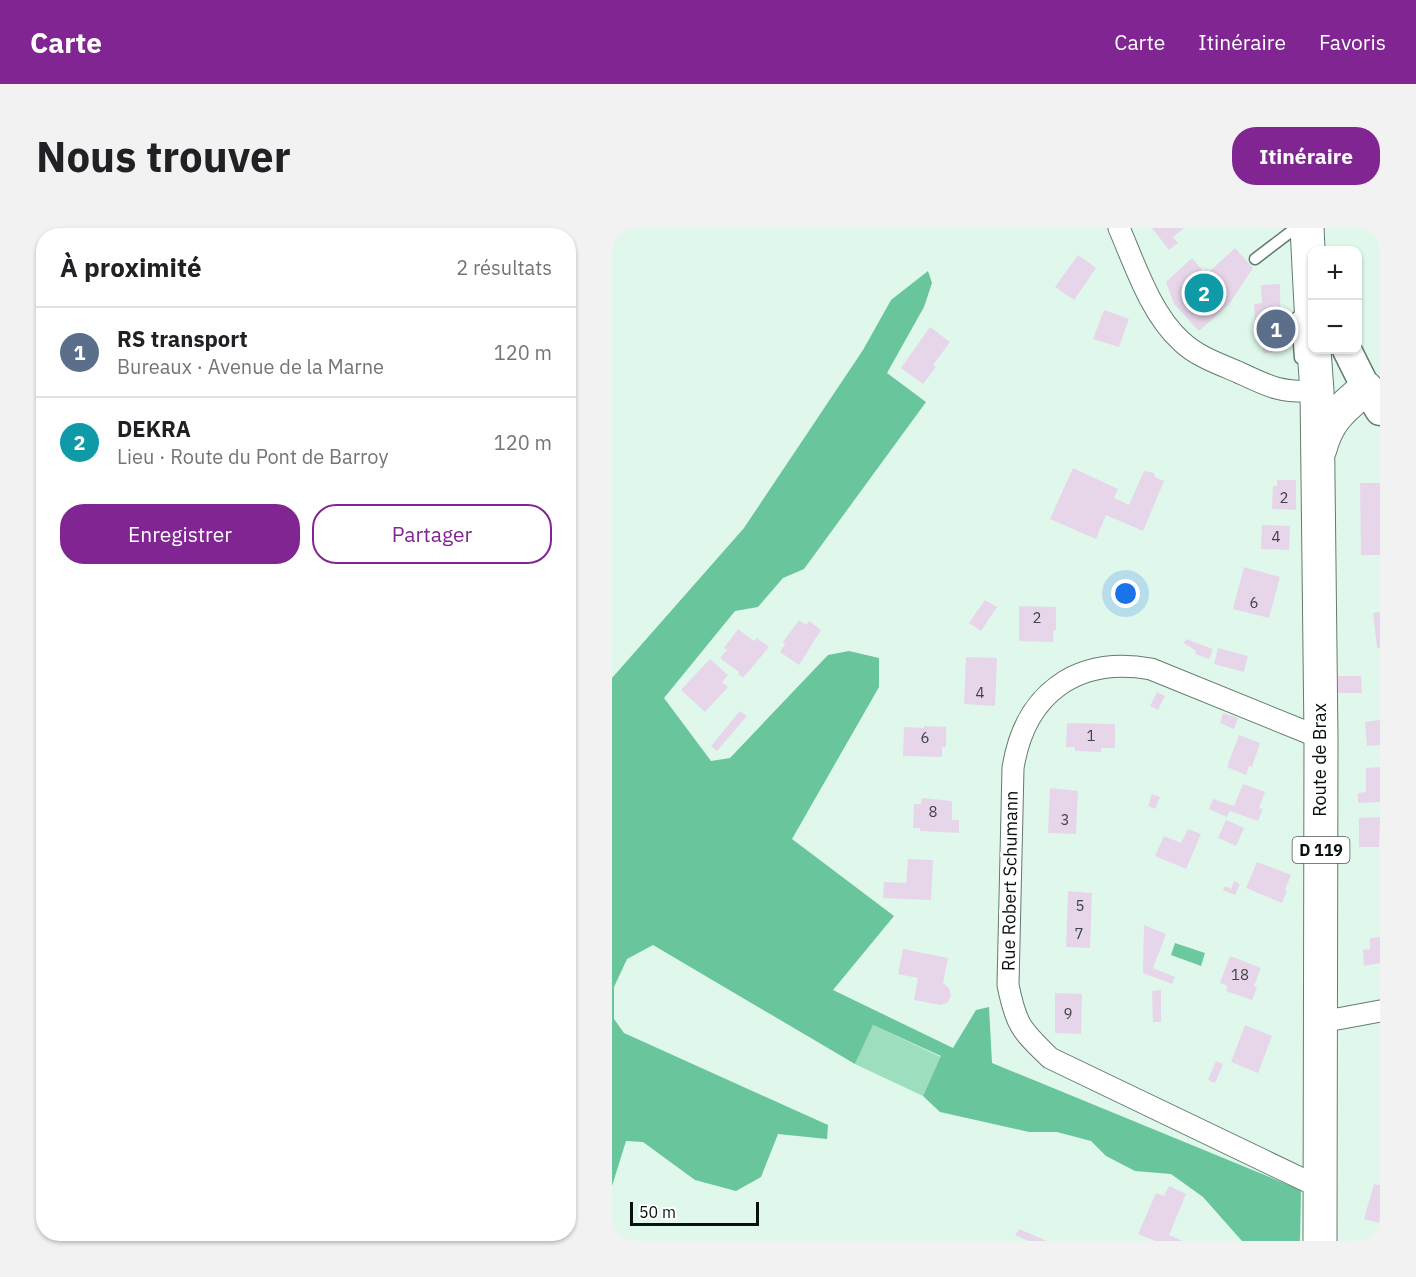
<!DOCTYPE html>
<html lang="fr">
<meta charset="utf-8">
<style>
:root{--surface:#fff;--page:#f2f2f2;--text:#202124;--muted:#757577;--line:#e0e0e0;--accent:#802591}
body{margin:0;font-family:"IBM Plex Sans",sans-serif;background:var(--page);color:var(--text)}
.controls{position:absolute;right:18px;top:18px;display:grid;overflow:hidden;border-radius:12px;box-shadow:0 2px 4px #0004}
.controls button{width:54px;height:54px;display:grid;place-items:center;padding:0;border:0;border-bottom:2px solid var(--line);background:var(--surface);color:var(--text);font:30px sans-serif}
.scale{position:absolute;left:18px;bottom:15px;width:129px;box-sizing:border-box;padding-left:6px;border:3px solid #08110d;border-top:0;font-size:16px;line-height:21px;white-space:nowrap;color:#08110d;-webkit-text-stroke:4px #fff;paint-order:stroke}
.you{position:absolute;left:514px;top:366px;width:21px;height:21px;margin:-15px;border:4px solid #fff;border-radius:50%;background:#1a73e8;box-shadow:0 0 0 9px #1a73e833}
.badge{display:grid;place-items:center;width:39px;height:39px;border-radius:50%;background:var(--accent);color:#fff;font-size:20px;font-weight:700}
.pin{position:absolute;translate:-50% -50%;border:3px solid #fff;box-shadow:0 2px 6px #0006}
.list{margin:0;padding:0;list-style:none}
h2{display:flex;justify-content:space-between;align-items:center;height:78px;margin:0;padding:0 24px;font-size:26px}
h2 small{font-size:20px;font-weight:400;color:var(--muted)}
.list li{display:grid;grid-template-columns:39px 1fr auto;gap:18px;align-items:center;box-sizing:border-box;height:90px;padding:0 24px;border-top:2px solid var(--line)}
.list b{display:block;font-size:22px;white-space:nowrap}
.list p{margin:0;font-size:20px;white-space:nowrap;color:var(--muted)}
.list em{font-size:20px;font-style:normal;color:var(--muted)}
.actions{display:flex;gap:12px;padding:18px 24px}
.actions a{flex:1;padding:14px 0;border:2px solid var(--accent);border-radius:24px;text-align:center;font-size:21px;color:var(--accent)}
.actions .main{background:var(--accent);color:#fff}
.map{position:relative;flex:none;width:768px;height:1013px;overflow:hidden;border-radius:24px}
header{display:flex;align-items:center;gap:36px;box-sizing:border-box;height:84px;padding:0 30px;background:var(--accent);color:#fff}
header strong{font-size:28px}
nav{display:flex;gap:33px;margin-inline-start:auto;font-size:21px}
.intro{display:flex;align-items:center;justify-content:space-between;box-sizing:border-box;height:144px;padding:0 36px}
h1{margin:0;font-size:42px}
.button{padding:15px 27px;border-radius:24px;background:var(--accent);color:#fff;font-size:21px;font-weight:700}
main{display:flex;gap:36px;padding:0 36px}
aside{flex:1;background:var(--surface);border-radius:24px;box-shadow:0 2px 4px #0004}
.map>svg:first-child{display:block}
.green{fill:#9cdebd}
.forest{fill:#69c59b}
.water{fill:#6cc89e}
.building{fill:#e7d6ea}
.lines{fill:none;stroke-linecap:round;stroke-linejoin:round}
.lane-casing{stroke:#647b6f;stroke-width:13}
.street-casing{stroke:#647b6f;stroke-width:23}
.secondary-casing{stroke:#647b6f;stroke-width:31}
.primary-casing{stroke:#647b6f;stroke-width:35}
.lane{stroke:#fff;stroke-width:10}
.street{stroke:#fff;stroke-width:21}
.secondary{stroke:#fff;stroke-width:28}
.primary{stroke:#fff;stroke-width:33}
.labels{text-anchor:middle;stroke-width:6;stroke-linejoin:round;paint-order:stroke}
.number-label{font-size:15px;fill:#404244}
.shield{fill:#fff;stroke:#525856;stroke-width:1.5}
.shield-label{font-size:16px;font-weight:bold;fill:#08110d}
.street-label{font-size:18px;fill:#08110d;stroke:#fff}
</style>
<header>
<strong>Carte</strong>
<nav><a>Carte</a><a>Itinéraire</a><a>Favoris</a></nav>
</header>
<div class="intro"><h1>Nous trouver</h1><a class="button">Itinéraire</a></div>
<main>
<aside>
<h2>À proximité<small>2 résultats</small></h2>
<ul class="list">
<li><span class="badge" style="background:#5c6f8a">1</span><div><b>RS transport</b><p>Bureaux · Avenue de la Marne</p></div><em>120 m</em></li>
<li><span class="badge" style="background:#0f9aa8">2</span><div><b>DEKRA</b><p>Lieu · Route du Pont de Barroy</p></div><em>120 m</em></li>
</ul>
<div class="actions"><a class="main">Enregistrer</a><a>Partager</a></div>
</aside>
<div class="map">
<svg width="768" height="1013" viewBox="0 0 768 1013">
<rect width="100%" height="100%" fill="#dff8eb"/>
<path class="green" d="M261 797 329 829 311 868 243 836Z"/>
<path class="forest" d="M316 43 320 55 312 79 275 145 314 174 192 341 171 350 146 379 123 383 52 470 99 533 118 530 216 427 237 423 267 430V459L180 611 282 688 221 762 341 820 364 782 377 779 380 835 689 962 688 1013H630L591 969 559 946 523 943 494 928 479 913 445 904H417L328 884 311 868 329 828 261 797 243 836 41 717 15 731 2 759V791L12 805 216 897 215 911 166 906 149 949 124 963 83 952 31 914 14 913 0 958V450L132 300 251 122 279 72Z"/>
<path class="water" d="M563 715 593 725 589 738 559 727Z"/>
<g class="building">
<path d="M540 0H572L561 9 566 15 557 22Z"/>
<path d="M623 20 641 40 617 76 587 103 562 76 554 54 580 30 591 43 594 41 597 44Z"/>
<path d="M466 27 484 40 462 72 443 59Z"/>
<path d="M668 56 669 124 651 125 650 98H643L642 76 650 75 649 57Z"/>
<path d="M492 82 517 91 507 119 481 111Z"/>
<path d="M318 99 338 114 321 137 324 139 311 156 289 140Z"/>
<path d="M461 240 506 261 502 270 517 277 532 243 542 245 543 249 552 253 531 303 494 287 484 311 438 291Z"/>
<path d="M665 252H684V282L660 281 661 258H665Z"/>
<path d="M748 255H768V327H749Z"/>
<path d="M650 297 678 298 677 322 649 321Z"/>
<path d="M632 339 668 349 657 390 621 381Z"/>
<path d="M373 372 385 379 369 403 357 395Z"/>
<path d="M407 378 444 379V402H442L441 414 407 413Z"/>
<path d="M768 384V420H765L761 385Z"/>
<path d="M187 392 194 397 197 393 209 402 187 437 168 424 173 416 171 414Z"/>
<path d="M126 401 142 413 145 410 157 419 131 450 126 446 127 444 108 430 115 422 112 420Z"/>
<path d="M574 411 601 421 597 431 583 426 584 423 572 415Z"/>
<path d="M606 420 636 428 632 444 602 436Z"/>
<path d="M354 429 385 430 383 478 352 476Z"/>
<path d="M98 431 116 447 110 454 116 459 93 484 69 462Z"/>
<path d="M726 448H749L750 465H725Z"/>
<path d="M545 464 553 468 546 482 538 478Z"/>
<path d="M128 483 135 488 105 523 99 518Z"/>
<path d="M611 485 626 490 622 501 608 495Z"/>
<path d="M768 492V517L755 518 753 494Z"/>
<path d="M455 495 503 496V520H489V524L463 523V519H454Z"/>
<path d="M312 498 334 499V519H330V529L291 528 292 499 312 500Z"/>
<path d="M627 507 648 515 640 539 637 538 634 547 615 539Z"/>
<path d="M768 539V574L746 575V565L754 564V540Z"/>
<path d="M631 556 653 564 647 580 651 581 646 593 618 583 615 589 597 581 601 571 622 578Z"/>
<path d="M438 560 466 563 464 606 436 605Z"/>
<path d="M540 566 548 569 543 581 536 578Z"/>
<path d="M310 570 340 573V592H347V605L308 603V600H301L302 576H309Z"/>
<path d="M768 589 767 619H747V590Z"/>
<path d="M614 592 632 600 624 618 606 610Z"/>
<path d="M576 601 589 606 574 641 543 628 552 608 569 615Z"/>
<path d="M296 631 321 632 319 672 271 670 272 654 294 655Z"/>
<path d="M645 634 679 647 673 662 675 663 670 675 634 660Z"/>
<path d="M622 653 628 656 623 667 611 662 613 658 619 661Z"/>
<path d="M456 663 480 665 478 720 454 719Z"/>
<path d="M532 697 554 706 541 740 563 749 560 756 531 745Z"/>
<path d="M768 709V735L752 738 751 722 758 721V710Z"/>
<path d="M291 721 336 730 331 755 337 760 339 768 335 775 328 777 302 772 306 750 286 746Z"/>
<path d="M618 728 649 740 642 758 645 760 640 772 614 763 616 758 608 755Z"/>
<path d="M549 762V794H541L540 763Z"/>
<path d="M443 765 470 766 469 806 443 805Z"/>
<path d="M633 797 660 808 646 845 619 834Z"/>
<path d="M604 833 611 836 603 855 596 852Z"/>
<path d="M762 956 768 957V995L752 991Z"/>
<path d="M557 958 574 966 557 1007 571 1013H543L526 1006 544 965 552 968Z"/>
<path d="M407 1001 435 1013H417L403 1007Z"/>
</g>
<g class="lines">
<g class="lane-casing">
<g id="lane">
<path d="M643 31 681 2 690 3"/>
<path d="M685 89 688 130"/>
</g>
</g>
<g class="street-casing">
<g id="street">
<path d="M507 0C523 37 539 86 569 113 584 128 607 136 626 144 658 159 668 165 705 163"/>
<path d="M709 510 539 441C465 428 413 465 401 540L396 757C404 797 409 802 438 830L709 960"/>
<path d="M709 794 768 783"/>
</g>
</g>
<g class="secondary-casing">
<path id="secondary" d="M735 122 754 160 768 183"/>
</g>
<g class="primary-casing">
<g id="primary">
<path d="M695 0 700 97"/>
<path d="M702 122 705 163 709 510 708 1013"/>
<path d="M708 221C716 190 731 180 754 160"/>
</g>
</g>
<use href="#lane" class="lane"/>
<use href="#street" class="street"/>
<use href="#secondary" class="secondary"/>
<use href="#primary" class="primary"/>
</g>
<g class="labels">
<g class="number-label">
<text x="672" y="275">2</text>
<text x="664" y="314">4</text>
<text x="642" y="380">6</text>
<text x="425" y="395">2</text>
<text x="368" y="470">4</text>
<text x="479" y="513">1</text>
<text x="313" y="515">6</text>
<text x="321" y="589">8</text>
<text x="453" y="597">3</text>
<text x="468" y="683">5</text>
<text x="467" y="711">7</text>
<text x="628" y="752">18</text>
<text x="456" y="791">9</text>
</g>
<rect class="shield" x="680.5" y="609" width="57" height="26" rx="4.5"/>
<g class="shield-label">
<text x="709" y="628">D 119</text>
</g>
<g class="street-label">
<text transform="translate(708 532) rotate(-90)" y="6">Route de Brax</text>
<text transform="translate(398 653) rotate(-89)" y="6">Rue Robert Schumann</text>
</g>
</g>
</svg>
<div class="controls">
<button>+</button>
<button>−</button>
</div>
<div class="scale">50 m</div>
<div class="you"></div>
<div class="pin badge" style="left:664px;top:101px;background:#5c6f8a">1</div>
<div class="pin badge" style="left:592px;top:65px;background:#0f9aa8">2</div>
</div>
</main>
